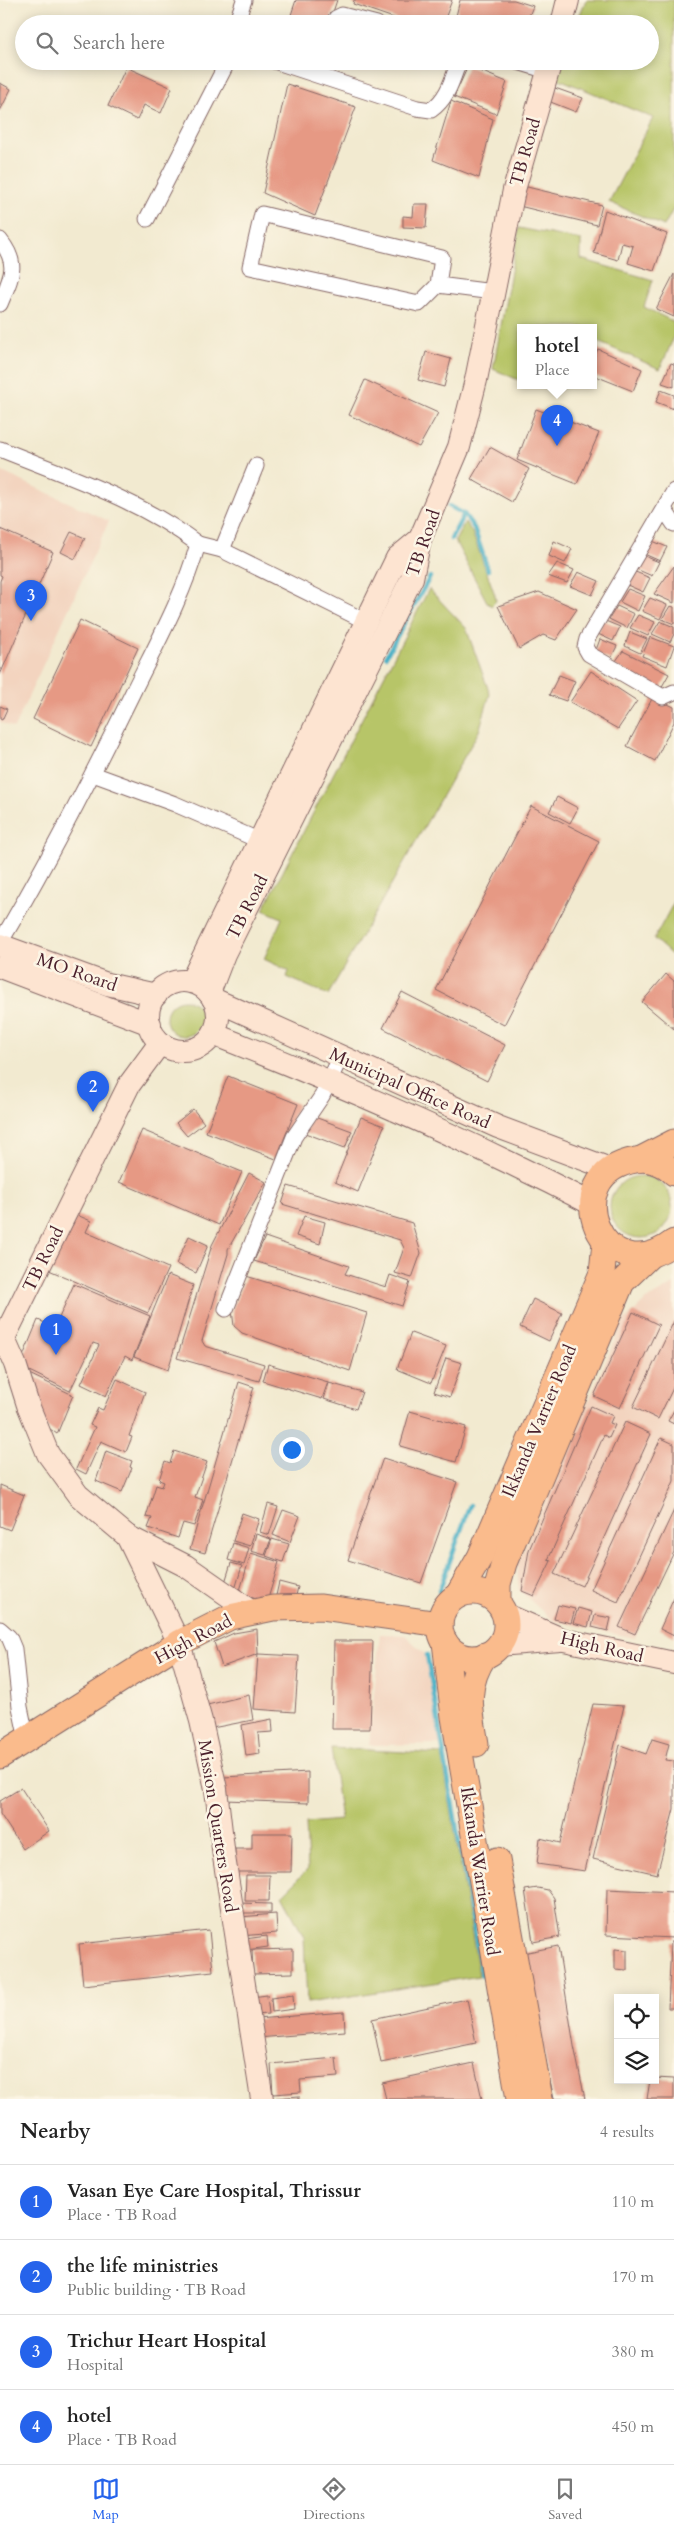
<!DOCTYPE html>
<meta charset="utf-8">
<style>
:root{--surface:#fff;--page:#f2f2f2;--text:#222;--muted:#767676;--line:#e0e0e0;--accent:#2563eb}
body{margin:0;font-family:Cardo,serif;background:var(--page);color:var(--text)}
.controls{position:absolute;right:15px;bottom:15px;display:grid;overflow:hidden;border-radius:0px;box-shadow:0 2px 12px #0003}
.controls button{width:45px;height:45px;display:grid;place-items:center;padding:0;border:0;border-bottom:1px solid var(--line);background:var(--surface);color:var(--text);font:25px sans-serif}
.you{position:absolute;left:291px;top:1449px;width:18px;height:18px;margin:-12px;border:4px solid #fff;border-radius:50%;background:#1a73e8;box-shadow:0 0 0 8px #1a73e833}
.badge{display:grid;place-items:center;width:32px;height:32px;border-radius:50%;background:var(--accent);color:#fff;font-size:16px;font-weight:700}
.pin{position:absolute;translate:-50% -41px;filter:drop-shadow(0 1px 2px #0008)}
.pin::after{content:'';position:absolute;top:26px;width:18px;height:15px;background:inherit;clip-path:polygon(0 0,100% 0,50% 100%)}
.popup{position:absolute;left:517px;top:324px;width:80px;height:65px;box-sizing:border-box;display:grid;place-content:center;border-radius:0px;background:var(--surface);filter:drop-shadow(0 1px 4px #0005);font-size:16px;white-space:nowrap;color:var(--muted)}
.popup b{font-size:19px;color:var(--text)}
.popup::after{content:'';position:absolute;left:50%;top:100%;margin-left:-10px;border:10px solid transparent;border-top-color:var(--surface)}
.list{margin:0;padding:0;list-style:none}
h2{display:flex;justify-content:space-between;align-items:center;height:65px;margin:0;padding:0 20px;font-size:21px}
h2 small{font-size:16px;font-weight:400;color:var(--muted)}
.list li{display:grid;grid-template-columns:32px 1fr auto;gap:15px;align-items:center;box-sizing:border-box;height:75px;padding:0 20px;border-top:1px solid var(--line)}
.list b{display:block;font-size:19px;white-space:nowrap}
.list p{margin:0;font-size:16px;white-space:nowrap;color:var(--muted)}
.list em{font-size:16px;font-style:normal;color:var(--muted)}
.icon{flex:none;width:28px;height:28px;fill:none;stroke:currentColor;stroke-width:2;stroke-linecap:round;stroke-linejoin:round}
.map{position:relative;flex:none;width:674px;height:2099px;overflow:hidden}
.search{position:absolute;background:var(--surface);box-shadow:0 2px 12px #0003;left:15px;right:15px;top:15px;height:55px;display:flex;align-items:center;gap:12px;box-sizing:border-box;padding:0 18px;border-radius:28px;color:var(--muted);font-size:19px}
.sheet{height:365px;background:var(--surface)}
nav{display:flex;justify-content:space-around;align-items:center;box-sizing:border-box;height:70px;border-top:1px solid var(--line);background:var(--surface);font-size:14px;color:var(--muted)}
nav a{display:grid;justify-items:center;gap:2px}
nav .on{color:var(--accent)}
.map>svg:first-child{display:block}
.built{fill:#f3d4bf}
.green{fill:#b7c567;stroke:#807249}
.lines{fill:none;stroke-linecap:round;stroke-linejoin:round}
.stream{stroke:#48b0c6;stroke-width:4.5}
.building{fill:#e69984}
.street-casing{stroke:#856665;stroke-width:17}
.secondary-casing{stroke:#856665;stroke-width:24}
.primary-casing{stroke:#856665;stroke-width:27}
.street{stroke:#fff;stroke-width:15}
.secondary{stroke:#fde4d1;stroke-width:22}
.primary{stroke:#fabb8c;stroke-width:25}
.labels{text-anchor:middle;stroke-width:5;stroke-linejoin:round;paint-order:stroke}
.street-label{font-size:18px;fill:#4a1f2b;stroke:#fcf5e5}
</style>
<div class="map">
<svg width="674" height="2099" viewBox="0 0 674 2099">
<rect width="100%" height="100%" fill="#fcf5e5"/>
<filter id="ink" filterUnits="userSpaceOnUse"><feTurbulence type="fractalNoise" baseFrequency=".02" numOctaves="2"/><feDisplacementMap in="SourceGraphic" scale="10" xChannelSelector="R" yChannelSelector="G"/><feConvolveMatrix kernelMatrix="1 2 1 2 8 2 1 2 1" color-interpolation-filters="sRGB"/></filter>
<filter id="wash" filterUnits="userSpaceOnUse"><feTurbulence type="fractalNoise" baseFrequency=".0096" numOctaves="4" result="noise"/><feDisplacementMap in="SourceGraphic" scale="20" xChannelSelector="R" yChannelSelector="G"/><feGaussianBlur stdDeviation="1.12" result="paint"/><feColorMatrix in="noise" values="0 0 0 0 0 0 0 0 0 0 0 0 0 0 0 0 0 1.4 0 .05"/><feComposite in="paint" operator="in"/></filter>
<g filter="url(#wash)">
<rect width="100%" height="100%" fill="#f2ead0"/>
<g class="built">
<path d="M0 471 109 521 14 728 0 722Z"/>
<path d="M674 1284V1553L635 1638 553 1621 519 1590 517 1565 623 1322 646 1300Z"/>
<path d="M380 1634 405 1635 427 1656 433 1666 443 1744 369 1745Z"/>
</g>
<g class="green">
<path d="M586 0H674V208L664 226 609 202 653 118 557 78 563 61H650V24H576Z"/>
<path d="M519 228 581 240V259L653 280 644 307 674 322V337L660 369 596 341 593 346V327H521V381L493 369Z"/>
<path d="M465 522 472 532 495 595 496 601 491 606 487 602 455 541Z"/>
<path d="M429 589 466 628 490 694 479 731 328 995 287 977 289 971 264 959 282 918 263 910Z"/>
<path d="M674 902V957L654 939Z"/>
<circle cx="184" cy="1018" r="18"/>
<circle cx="641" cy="1207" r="31"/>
<path d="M331 1748 442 1754 479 1976 307 2003 304 1937 282 1895 308 1869 306 1823 341 1820Z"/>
</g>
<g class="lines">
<g class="stream">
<path d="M449 506 464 514 474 528 488 570"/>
<path d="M451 539 464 514"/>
<path d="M386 656 430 577"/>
<path d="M439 1591 470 1505"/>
<path d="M427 1655 482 1976"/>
</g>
</g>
<g id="blocks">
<g class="building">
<path d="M296 0H337L329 24H288Z"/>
<path d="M354 0H452L443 24H411L353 4Z"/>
<path d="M460 0H514L533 6 526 24H454Z"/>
<path d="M468 66 507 82 496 114 454 97Z"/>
<path d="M126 67 172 88 161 113 144 105 137 120 108 106Z"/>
<path d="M0 83 11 89 0 111Z"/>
<path d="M287 84 356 107 315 216 263 193Z"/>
<path d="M555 88 583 98 576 112 548 101Z"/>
<path d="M451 101 493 119 479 178 433 160Z"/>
<path d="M523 186 602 205 597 225 519 206Z"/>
<path d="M414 204H428L426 228 403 227V216L413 217Z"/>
<path d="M605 210 667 234 654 271 628 263 633 246 622 243 618 260 594 253Z"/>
<path d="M674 274V317L656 309Z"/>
<path d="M598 349 642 369 633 391 593 375V359Z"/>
<path d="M426 352 451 359 444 387 418 380Z"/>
<path d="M671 363 674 364V387L662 383Z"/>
<path d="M365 380 438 413 419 447 349 415Z"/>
<path d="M661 390 674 395V409L656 402Z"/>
<path d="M536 409 599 433 577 484 517 460Z"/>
<path d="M490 447 529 469 512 502 471 479Z"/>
<path d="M0 529 53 552 0 675V581L2 576 0 575Z"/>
<path d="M71 532 85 538 75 559 61 552Z"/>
<path d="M650 540 667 547 660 561 642 553Z"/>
<path d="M554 541 572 549 565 563 549 556Z"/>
<path d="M642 555 659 562 652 576 634 568Z"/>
<path d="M557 563 574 570 567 583 548 576Z"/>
<path d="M674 566V603L654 594Z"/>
<path d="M633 571 650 578 643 592 625 584Z"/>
<path d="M578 572 599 581 592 595 570 586Z"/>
<path d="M628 589 645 596 638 611 620 602Z"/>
<path d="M539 592 577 609 556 640 543 635 519 649 498 606Z"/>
<path d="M650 598 667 605 660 619 642 611Z"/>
<path d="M617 606 634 614 627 628 609 619Z"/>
<path d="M670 606 674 607V624L662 619Z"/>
<path d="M638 615 655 622 648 636 630 628Z"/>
<path d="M80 620 138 648 91 747 33 719Z"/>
<path d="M603 620 620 627 613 641 598 634Z"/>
<path d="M660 621 674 627V634L670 642 652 634Z"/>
<path d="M630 632 647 639 640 653 625 646Z"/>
<path d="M650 637 674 646 667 666 642 656Z"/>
<path d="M600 639 617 646 610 660 595 653Z"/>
<path d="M623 651 669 674 660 690 613 665Z"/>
<path d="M591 671 637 701 618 729 570 702Z"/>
<path d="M559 675 575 681 566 701 549 695Z"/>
<path d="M653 697 674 707V722L655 761 627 746Z"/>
<path d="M0 706 7 709 2 720 0 719Z"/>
<path d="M557 797 578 808 570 823 549 812Z"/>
<path d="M531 806 599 841 504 1025 436 990Z"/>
<path d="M666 974 674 981V1029L642 1002Z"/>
<path d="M402 992 505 1045 487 1081 383 1028Z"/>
<path d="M228 1076 298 1104 276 1159 206 1132Z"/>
<path d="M193 1109 204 1123 187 1136 176 1123Z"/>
<path d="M312 1116 352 1131 345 1148 305 1133Z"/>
<path d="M361 1117 384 1126 358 1192 335 1182Z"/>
<path d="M142 1130 242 1172 219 1225 119 1182Z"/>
<path d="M249 1173 266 1182 228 1249V1254L202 1341 205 1346 264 1364 259 1381 177 1358 212 1245Z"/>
<path d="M288 1186 412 1223 421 1253 412 1278 395 1273 404 1248 400 1240 282 1204Z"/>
<path d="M77 1215 91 1221 86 1232 168 1268 148 1313 49 1270 69 1225 72 1226Z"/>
<path d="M304 1216 325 1222 320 1244 296 1236Z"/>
<path d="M189 1236 208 1245 196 1273 176 1264Z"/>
<path d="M265 1237 349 1266 345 1274 386 1287 390 1275 410 1282 402 1306 254 1261Z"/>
<path d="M168 1275 193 1285 168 1370 134 1357Z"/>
<path d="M246 1276 367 1313 350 1371 242 1333 234 1326 232 1310Z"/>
<path d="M74 1284 150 1316 132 1360 125 1356 106 1396 81 1384 99 1345 93 1343 70 1391 19 1366 38 1320 55 1327Z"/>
<path d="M533 1299 562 1313 549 1341 520 1327Z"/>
<path d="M633 1312 659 1325 620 1408 594 1396Z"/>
<path d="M674 1321V1386L658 1419 633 1407Z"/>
<path d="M411 1333 446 1346 431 1383 397 1369Z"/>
<path d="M446 1358 462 1363 450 1397 434 1392Z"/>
<path d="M268 1364 328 1382 322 1399 263 1381Z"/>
<path d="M23 1371 73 1395 57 1434 43 1424Z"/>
<path d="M117 1379 145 1392 129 1436 132 1437 126 1452 101 1441 86 1474 76 1469 95 1427 90 1425 98 1408 103 1410Z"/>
<path d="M239 1382 254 1387 205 1553 190 1549Z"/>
<path d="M329 1383 362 1392 356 1409 324 1399Z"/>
<path d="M591 1406 613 1416 610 1423 615 1425 609 1438 604 1435 548 1560 551 1561 534 1596 522 1591 529 1550Z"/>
<path d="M674 1410V1424L668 1421Z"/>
<path d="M410 1411 466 1427 456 1462 400 1446Z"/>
<path d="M625 1422 651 1434 582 1586 554 1574Z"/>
<path d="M661 1438 674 1444V1481L618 1602 591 1590Z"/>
<path d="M106 1451 132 1461 130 1467 132 1468 122 1492 96 1481Z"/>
<path d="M174 1451 207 1462 195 1497 203 1500 194 1526 183 1523 178 1538 148 1528 152 1518 146 1517 156 1485 162 1487 164 1482 159 1480 165 1461 170 1463Z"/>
<path d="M383 1458 457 1482 421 1583 348 1560Z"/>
<path d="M0 1485 24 1495 10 1530 0 1526Z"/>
<path d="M268 1504 278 1507 269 1535 260 1532Z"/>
<path d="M283 1510 300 1516 290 1542 273 1535Z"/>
<path d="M674 1510V1552L635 1634 619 1627Z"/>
<path d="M242 1513 259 1519 250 1546 233 1541Z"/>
<path d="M256 1534 271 1539 265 1555 251 1551Z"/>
<path d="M272 1539 289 1544 283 1562 266 1556Z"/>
<path d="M233 1543 249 1548 244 1565 228 1560Z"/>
<path d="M251 1553 279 1562 267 1602 239 1594Z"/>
<path d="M231 1563 242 1566 234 1593 223 1589Z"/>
<path d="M279 1582 298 1587 294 1604 275 1600Z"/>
<path d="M674 1598V1636L660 1629Z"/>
<path d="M558 1605 575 1609 571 1623 554 1619Z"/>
<path d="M578 1608 592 1612 588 1627 573 1623Z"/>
<path d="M595 1615 611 1618 608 1631 592 1627Z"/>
<path d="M257 1629 258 1654 299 1656 295 1712 254 1709 258 1654 222 1667 214 1642 234 1633Z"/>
<path d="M334 1641H373L370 1729H332Z"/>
<path d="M249 1695 253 1720 207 1729 203 1706Z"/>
<path d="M593 1704 624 1706 585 1871 537 1864 540 1838 560 1843Z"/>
<path d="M272 1719 273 1732 258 1733 260 1754 246 1756 242 1725Z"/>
<path d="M652 1739 669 1744 665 1760 674 1761V1809L657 1874 593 1859 620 1745 646 1754Z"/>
<path d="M308 1772V1803L224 1800V1777Z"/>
<path d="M21 1788 49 1831 23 1849 0 1814V1801Z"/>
<path d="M252 1833H292L291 1872H235V1849H252Z"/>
<path d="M246 1875H270L269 1901H245Z"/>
<path d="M538 1888 548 1890 554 1898 560 1937 533 1942 525 1890Z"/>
<path d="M607 1889 674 1892V1938L606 1935Z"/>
<path d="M238 1903 271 1904V1913H238Z"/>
<path d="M276 1914 277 1933 240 1936 239 1917Z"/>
<path d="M209 1930 213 1971 83 1985 79 1944Z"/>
<path d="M267 1936 268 1947 246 1950 245 1939Z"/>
<path d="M671 1942H674V2008H668Z"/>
<path d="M558 1946 574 2046 585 2099H554L523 1953Z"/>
<path d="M293 1949V1973L253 1974 252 1950Z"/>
<path d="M615 1949 627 1950V1970L615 1969Z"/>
<path d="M267 1995 269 2014 254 2015 252 1997Z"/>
<path d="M293 1995 294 2009 272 2012 271 1998Z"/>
<path d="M467 1999 476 2043 381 2063 372 2019Z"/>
<path d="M344 2012 345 2031 257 2038 256 2019Z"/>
<path d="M336 2058 338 2077 300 2080 301 2092 273 2094 271 2064Z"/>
<path d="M474 2063 482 2099H386L382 2083Z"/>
<path d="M655 2078 674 2079V2099H647L650 2080H655Z"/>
<path d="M299 2096V2099H276V2098Z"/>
</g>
</g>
</g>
<g filter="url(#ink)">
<use href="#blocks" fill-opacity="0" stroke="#856665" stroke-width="1"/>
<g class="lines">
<g class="street-casing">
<g id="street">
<path d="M236 24 244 0"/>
<path d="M333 24 336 18 342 15 377 24"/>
<path d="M274 61 417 108 431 110C448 98 452 80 459 61"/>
<path d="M515 61 548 71"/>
<path d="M147 219 228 61"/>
<path d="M0 240C20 265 11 277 0 304"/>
<path d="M438 285 442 258 262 214 250 267 419 304 438 285 493 292"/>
<path d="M0 449C67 476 140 500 198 544 183 597 156 645 132 694 91 778 48 862 0 943"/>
<path d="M674 491 587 639 585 647 589 654 663 697 674 692"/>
<path d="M664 509 674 524"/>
<path d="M198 544 222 550 365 621"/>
<path d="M222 550 256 466"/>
<path d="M93 774 175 804 258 840"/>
<path d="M226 1309 294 1137 322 1096 341 1056"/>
<path d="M0 1629 9 1637 14 1649 20 1707 27 1740"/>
</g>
</g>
<g class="secondary-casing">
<g id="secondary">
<path d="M562 24 568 0"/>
<path d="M0 945 107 984 156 995"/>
<path d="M0 967 150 1024"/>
<circle cx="183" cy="1016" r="35"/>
<path d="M191 982 397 558 420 539"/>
<path d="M209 993 224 954 412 578 420 539 459 447 476 380 514 190 551 61"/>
<path d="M213 999 498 1127 610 1169"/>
<path d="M213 1034C342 1085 469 1140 592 1204"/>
<path d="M4 1339 15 1364 28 1405 48 1454 78 1495 127 1536 186 1566 252 1612"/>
<path d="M0 1346 129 1085 160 1043"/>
<path d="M127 1536 179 1643 201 1721 216 1789 224 1857 262 2099"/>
<path d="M504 1614 564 1640 674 1663"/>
<path d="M499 1645 560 1640"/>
</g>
</g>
<g class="primary-casing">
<g id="primary">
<path d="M641 1159 674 1142"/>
<path d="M674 1173C665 1163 648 1157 636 1160 553 1174 602 1297 674 1242"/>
<circle cx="473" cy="1625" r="33"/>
<path d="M458 1595 480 1557 602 1273 605 1242"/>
<path d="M498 1602V1584L504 1563 622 1282 649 1256"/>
<path d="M445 1642 454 1717 519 2099"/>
<path d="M476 1744C470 1710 464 1686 485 1655"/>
<path d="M0 1756 179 1643 230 1617 273 1608 321 1607 440 1624"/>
<path d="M497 1860 540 2099"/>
</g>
</g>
<use href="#street" class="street"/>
<use href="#secondary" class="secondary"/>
<use href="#primary" class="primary"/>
</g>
</g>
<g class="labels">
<g class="street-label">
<text transform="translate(525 152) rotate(-74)" y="6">TB Road</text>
<text transform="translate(423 543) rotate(-71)" y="6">TB Road</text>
<text transform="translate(247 907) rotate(-63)" y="6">TB Road</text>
<text transform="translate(77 972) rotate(19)" y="6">MO Roard</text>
<text transform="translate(410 1088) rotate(24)" y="6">Municipal Office Road</text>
<text transform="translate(43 1259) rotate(-64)" y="6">TB Road</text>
<text transform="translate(539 1421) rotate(-67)" y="6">Ikkanda Varrier Road</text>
<text transform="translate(193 1639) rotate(-28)" y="6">High Road</text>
<text transform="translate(602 1647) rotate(13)" y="6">High Road</text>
<text transform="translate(218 1826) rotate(81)" y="6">Mission Quarters Road</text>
<text transform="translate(480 1871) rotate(81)" y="6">Ikkanda Warrier Road</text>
</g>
</g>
</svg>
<div class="controls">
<button><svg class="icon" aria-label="locate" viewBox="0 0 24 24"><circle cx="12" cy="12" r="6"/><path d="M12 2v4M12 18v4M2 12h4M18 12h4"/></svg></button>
<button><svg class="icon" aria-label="layers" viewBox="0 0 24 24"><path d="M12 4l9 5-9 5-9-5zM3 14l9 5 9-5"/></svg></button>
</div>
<div class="you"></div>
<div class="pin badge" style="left:56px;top:1355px">1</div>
<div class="pin badge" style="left:93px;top:1112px">2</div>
<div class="pin badge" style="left:31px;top:621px">3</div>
<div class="pin badge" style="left:557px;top:446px">4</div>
<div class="popup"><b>hotel</b>Place</div>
<div class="search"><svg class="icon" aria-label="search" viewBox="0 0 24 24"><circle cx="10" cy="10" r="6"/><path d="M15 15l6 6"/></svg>Search here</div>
</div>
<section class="sheet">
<h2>Nearby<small>4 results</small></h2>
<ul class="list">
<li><span class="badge">1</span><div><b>Vasan Eye Care Hospital, Thrissur</b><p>Place · TB Road</p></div><em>110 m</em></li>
<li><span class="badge">2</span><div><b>the life ministries</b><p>Public building · TB Road</p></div><em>170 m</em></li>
<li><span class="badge">3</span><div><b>Trichur Heart Hospital</b><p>Hospital</p></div><em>380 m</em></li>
<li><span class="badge">4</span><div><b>hotel</b><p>Place · TB Road</p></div><em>450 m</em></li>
</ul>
</section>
<nav>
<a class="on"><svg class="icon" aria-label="map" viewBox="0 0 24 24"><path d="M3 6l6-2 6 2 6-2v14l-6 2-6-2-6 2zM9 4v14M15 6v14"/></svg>Map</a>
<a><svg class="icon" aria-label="directions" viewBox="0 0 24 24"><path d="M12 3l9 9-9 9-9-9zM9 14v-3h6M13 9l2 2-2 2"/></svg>Directions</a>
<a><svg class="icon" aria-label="saved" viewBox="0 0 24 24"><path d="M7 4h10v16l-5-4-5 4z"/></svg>Saved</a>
</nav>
